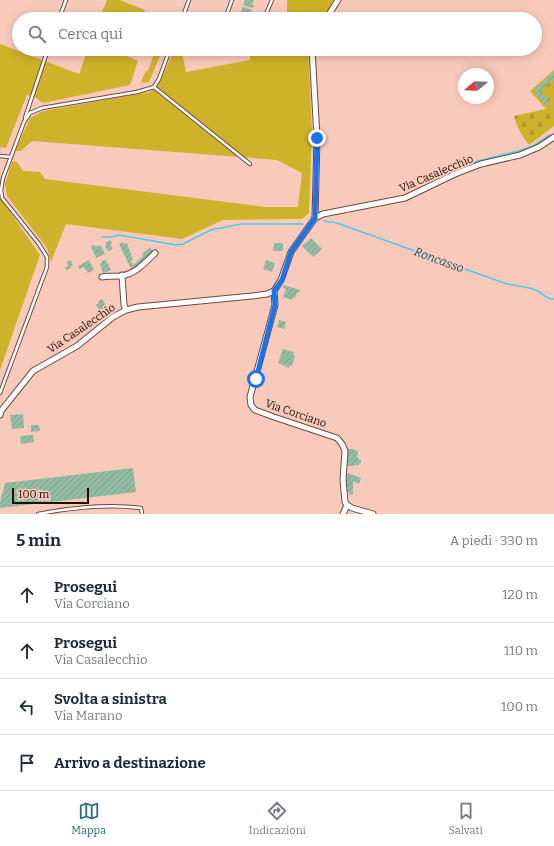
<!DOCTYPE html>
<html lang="it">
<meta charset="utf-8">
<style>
:root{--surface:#fff;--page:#f2f2f3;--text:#1f2937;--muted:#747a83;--line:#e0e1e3;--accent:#2c6f80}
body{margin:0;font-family:Bitter,serif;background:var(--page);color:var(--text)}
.compass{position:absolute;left:458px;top:68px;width:36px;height:36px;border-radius:50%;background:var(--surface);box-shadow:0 2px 10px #0003;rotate:251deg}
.scale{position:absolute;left:12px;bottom:10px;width:77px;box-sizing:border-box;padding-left:4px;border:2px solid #1c0d08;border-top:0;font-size:11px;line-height:14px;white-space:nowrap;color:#1c0d08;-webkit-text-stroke:3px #f9cabb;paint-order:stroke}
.stop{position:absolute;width:12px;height:12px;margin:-9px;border:3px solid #1a73e8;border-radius:50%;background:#fff}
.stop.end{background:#1a73e8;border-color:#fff;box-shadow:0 1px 4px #0008}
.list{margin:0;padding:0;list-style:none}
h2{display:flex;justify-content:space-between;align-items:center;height:52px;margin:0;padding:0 16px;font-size:17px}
h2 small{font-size:13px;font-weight:400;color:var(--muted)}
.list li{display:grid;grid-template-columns:26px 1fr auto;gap:12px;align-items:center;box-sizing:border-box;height:56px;padding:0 16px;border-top:1px solid var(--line)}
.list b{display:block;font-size:15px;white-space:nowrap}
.list p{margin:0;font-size:13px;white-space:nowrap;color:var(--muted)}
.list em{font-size:13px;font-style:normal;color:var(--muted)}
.icon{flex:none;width:22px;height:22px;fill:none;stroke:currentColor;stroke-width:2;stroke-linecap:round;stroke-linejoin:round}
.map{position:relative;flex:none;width:554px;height:514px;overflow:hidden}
.search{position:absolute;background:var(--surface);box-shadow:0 2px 10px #0003;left:12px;right:12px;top:12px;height:44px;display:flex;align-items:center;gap:10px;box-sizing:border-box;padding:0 14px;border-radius:22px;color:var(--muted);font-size:15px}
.sheet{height:276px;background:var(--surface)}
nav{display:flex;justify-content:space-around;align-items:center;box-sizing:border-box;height:56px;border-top:1px solid var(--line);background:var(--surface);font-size:11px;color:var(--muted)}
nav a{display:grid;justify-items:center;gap:2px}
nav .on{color:var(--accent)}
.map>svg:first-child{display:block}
.green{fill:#cdb22a}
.cemetery{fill:url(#cemetery-stones)}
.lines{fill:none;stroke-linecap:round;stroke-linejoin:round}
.stream{stroke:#49ccec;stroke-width:1.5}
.building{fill:url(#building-hatch)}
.service-casing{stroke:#6f483c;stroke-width:4.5}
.minor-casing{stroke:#6f483c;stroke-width:7}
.path{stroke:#b38e82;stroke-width:1;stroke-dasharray:1 3;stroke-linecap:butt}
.service{stroke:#fff;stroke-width:2.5}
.minor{stroke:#fff;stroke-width:5}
.route{stroke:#1a73e8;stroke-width:5}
.labels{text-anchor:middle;stroke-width:4;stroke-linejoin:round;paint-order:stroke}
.street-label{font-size:11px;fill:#1c0d08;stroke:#f9cabb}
.water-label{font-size:12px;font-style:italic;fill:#085566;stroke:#f9cabb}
</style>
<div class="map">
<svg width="554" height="514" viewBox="0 0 554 514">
<defs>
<pattern id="cemetery-stones" width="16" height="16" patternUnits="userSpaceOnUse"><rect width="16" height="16" fill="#cdb22a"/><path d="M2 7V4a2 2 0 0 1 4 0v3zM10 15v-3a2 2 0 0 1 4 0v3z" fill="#af9824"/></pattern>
<pattern id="building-hatch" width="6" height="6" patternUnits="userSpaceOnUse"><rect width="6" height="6" fill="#93bda3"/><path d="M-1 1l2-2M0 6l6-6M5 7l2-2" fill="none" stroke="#7ea18b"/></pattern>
</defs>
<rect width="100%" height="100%" fill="#f9cabb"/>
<g class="green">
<path d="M107 0H120L145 10 142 19H99Z"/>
<path d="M287 0H334L323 19H285L287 16Z"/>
<path d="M0 44 79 74 88 49H130L127 56 138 61 130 85 43 103 36 98 27 95 6 148 0 147Z"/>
<path d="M159 49H163L149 82 143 83 141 81 146 71H148L155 51H158Z"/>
<path d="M250 49H308L312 131 309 213 302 219 223 220 182 239 66 224 51 262 47 248 7 196 5 184 12 161 17 162 23 171 40 172 45 179 265 207H298L302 173 277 160 32 141 21 151H15L30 118 43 111 150 92 159 83 173 53 182 52 186 72 250 60Z"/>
<path d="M0 198 40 255 0 370Z"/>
</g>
<path class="cemetery" d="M554 70V126L529 145C522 136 517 127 514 116L546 109 530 91Z"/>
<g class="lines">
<g class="stream">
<path d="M444 176 457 170 478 161 518 151 533 146 550 135"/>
<path d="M324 221 337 223 507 284C517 286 528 286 538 291 543 294 547 300 554 299"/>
<path d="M102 237H111L119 235 176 245 183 244 211 230 241 224H303"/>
</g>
</g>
<g class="building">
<path d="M245 0H254L252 5H254L253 8 243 5Z"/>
<path d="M243 7 252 10 249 19H238Z"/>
<path d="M219 49H240V50L220 54Z"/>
<path d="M554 72V79L540 91 550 102 546 106 534 92 536 90 535 89Z"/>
<path d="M311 238 322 249 313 257 302 246Z"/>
<path d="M110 240 112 243 110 244 113 249 108 251 105 246 107 245 105 243Z"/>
<path d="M123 242 124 244 127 243 133 260 131 261 133 265 143 256 142 254 150 247 154 253 132 271 119 244Z"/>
<path d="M274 243H283V251H273Z"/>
<path d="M95 245V247L99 245 100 246H101L105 254 96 258 91 246Z"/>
<path d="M71 260 73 266H70L71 268 66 270 65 267 68 266 67 262Z"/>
<path d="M89 260 94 270 88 273 84 267 79 269 78 266Z"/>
<path d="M266 260 275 263 272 272 263 269Z"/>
<path d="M105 261 106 260 107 264 108 263 111 270 103 273 100 264 102 263 101 261 105 260Z"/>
<path d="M284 285 300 290 299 293 297 292 295 298 293 297 292 300 283 297 286 289 283 288Z"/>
<path d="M102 299 108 309 100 313 96 305 99 303 98 301Z"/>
<path d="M279 320 286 322 284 329 277 327Z"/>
<path d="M283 349 294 352 293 355 295 356 292 366 290 365 289 368 278 363Z"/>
<path d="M23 414 24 428 12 429 10 415Z"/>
<path d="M31 425H39L40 431 31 432Z"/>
<path d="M33 435 34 442 21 444 20 436Z"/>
<path d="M347 449H354V450L358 451 357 458H359V460H361V463H359V465H355L354 466H346Z"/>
<path d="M133 468 136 492 0 508V502L5 483Z"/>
<path d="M348 473 361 478 359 484 353 481V494L349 495V492H345V478Z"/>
</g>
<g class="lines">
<g class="service-casing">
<g id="service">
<path d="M59 19 66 0"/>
<path d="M182 19 189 0"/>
<path d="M225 19 232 0"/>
<path d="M264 19 272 0"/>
<path d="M154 87 250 164"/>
<path d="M25 118 48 49"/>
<path d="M0 156 11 157"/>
<path d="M0 393 47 267V257L39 244 7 204 2 198 1 190 3 178 24 122 30 113 42 108 137 92 154 87 159 79 170 49"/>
<path d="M38 514C70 508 109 504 141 508L142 514"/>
</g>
</g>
<g class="minor-casing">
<g id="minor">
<path d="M326 19 338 0"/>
<path d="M312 49 317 138 315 218"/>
<path d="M122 275 124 305 126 310"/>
<path d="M102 277C108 276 114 276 121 276 135 274 145 263 155 253"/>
<path d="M274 291 275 305 250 397 251 405 255 410 274 417 337 438 342 444 345 451 343 480 345 502 347 505 352 508 373 514"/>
<path d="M0 415 1 411 33 371 77 346 113 317 126 310 138 307 252 296 267 294 274 291 281 280 291 252 315 218 323 214 405 198 455 174 481 164 520 155 539 147 554 137"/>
<path d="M343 514 347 505"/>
</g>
</g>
<g class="path">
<path d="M548 81 554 88"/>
<path d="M549 101 554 97"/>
<path d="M548 104 551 108"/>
</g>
<use href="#service" class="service"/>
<use href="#minor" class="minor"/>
</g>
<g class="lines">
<path class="route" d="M256 379 275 305 274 291 282 280 291 252 315 218 317 138"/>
</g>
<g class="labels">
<g class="street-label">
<text transform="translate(436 173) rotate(-23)" y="4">Via Casalecchio</text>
<text transform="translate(81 328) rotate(-34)" y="4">Via Casalecchio</text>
<text transform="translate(296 413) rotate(19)" y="4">Via Corciano</text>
</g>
<g class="water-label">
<text transform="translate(439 260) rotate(20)" y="4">Roncasso</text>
</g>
</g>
</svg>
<svg class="compass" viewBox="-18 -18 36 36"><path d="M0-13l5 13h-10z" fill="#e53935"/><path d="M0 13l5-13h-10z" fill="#747a83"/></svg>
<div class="scale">100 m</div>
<div class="stop" style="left:256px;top:379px"></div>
<div class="stop end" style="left:317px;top:138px"></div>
<div class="search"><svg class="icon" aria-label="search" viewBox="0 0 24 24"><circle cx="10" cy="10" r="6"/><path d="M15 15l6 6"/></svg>Cerca qui</div>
</div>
<section class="sheet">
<h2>5 min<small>A piedi · 330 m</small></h2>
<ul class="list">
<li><svg class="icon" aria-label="ahead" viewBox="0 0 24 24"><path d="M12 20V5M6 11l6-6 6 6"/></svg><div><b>Prosegui</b><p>Via Corciano</p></div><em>120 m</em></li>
<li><svg class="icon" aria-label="ahead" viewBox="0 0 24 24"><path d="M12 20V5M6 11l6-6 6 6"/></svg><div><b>Prosegui</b><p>Via Casalecchio</p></div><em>110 m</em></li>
<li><svg class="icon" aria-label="left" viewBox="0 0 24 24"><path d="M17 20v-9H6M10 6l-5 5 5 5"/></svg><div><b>Svolta a sinistra</b><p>Via Marano</p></div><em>100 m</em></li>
<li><svg class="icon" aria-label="arrive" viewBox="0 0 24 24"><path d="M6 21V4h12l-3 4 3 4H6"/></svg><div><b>Arrivo a destinazione</b></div></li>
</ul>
</section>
<nav>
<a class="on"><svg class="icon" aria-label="map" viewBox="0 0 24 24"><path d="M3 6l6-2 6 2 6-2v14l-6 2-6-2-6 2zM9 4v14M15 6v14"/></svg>Mappa</a>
<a><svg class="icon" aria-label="directions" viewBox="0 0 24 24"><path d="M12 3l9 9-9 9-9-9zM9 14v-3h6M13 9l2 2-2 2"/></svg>Indicazioni</a>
<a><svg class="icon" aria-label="saved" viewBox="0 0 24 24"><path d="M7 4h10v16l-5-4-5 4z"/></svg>Salvati</a>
</nav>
